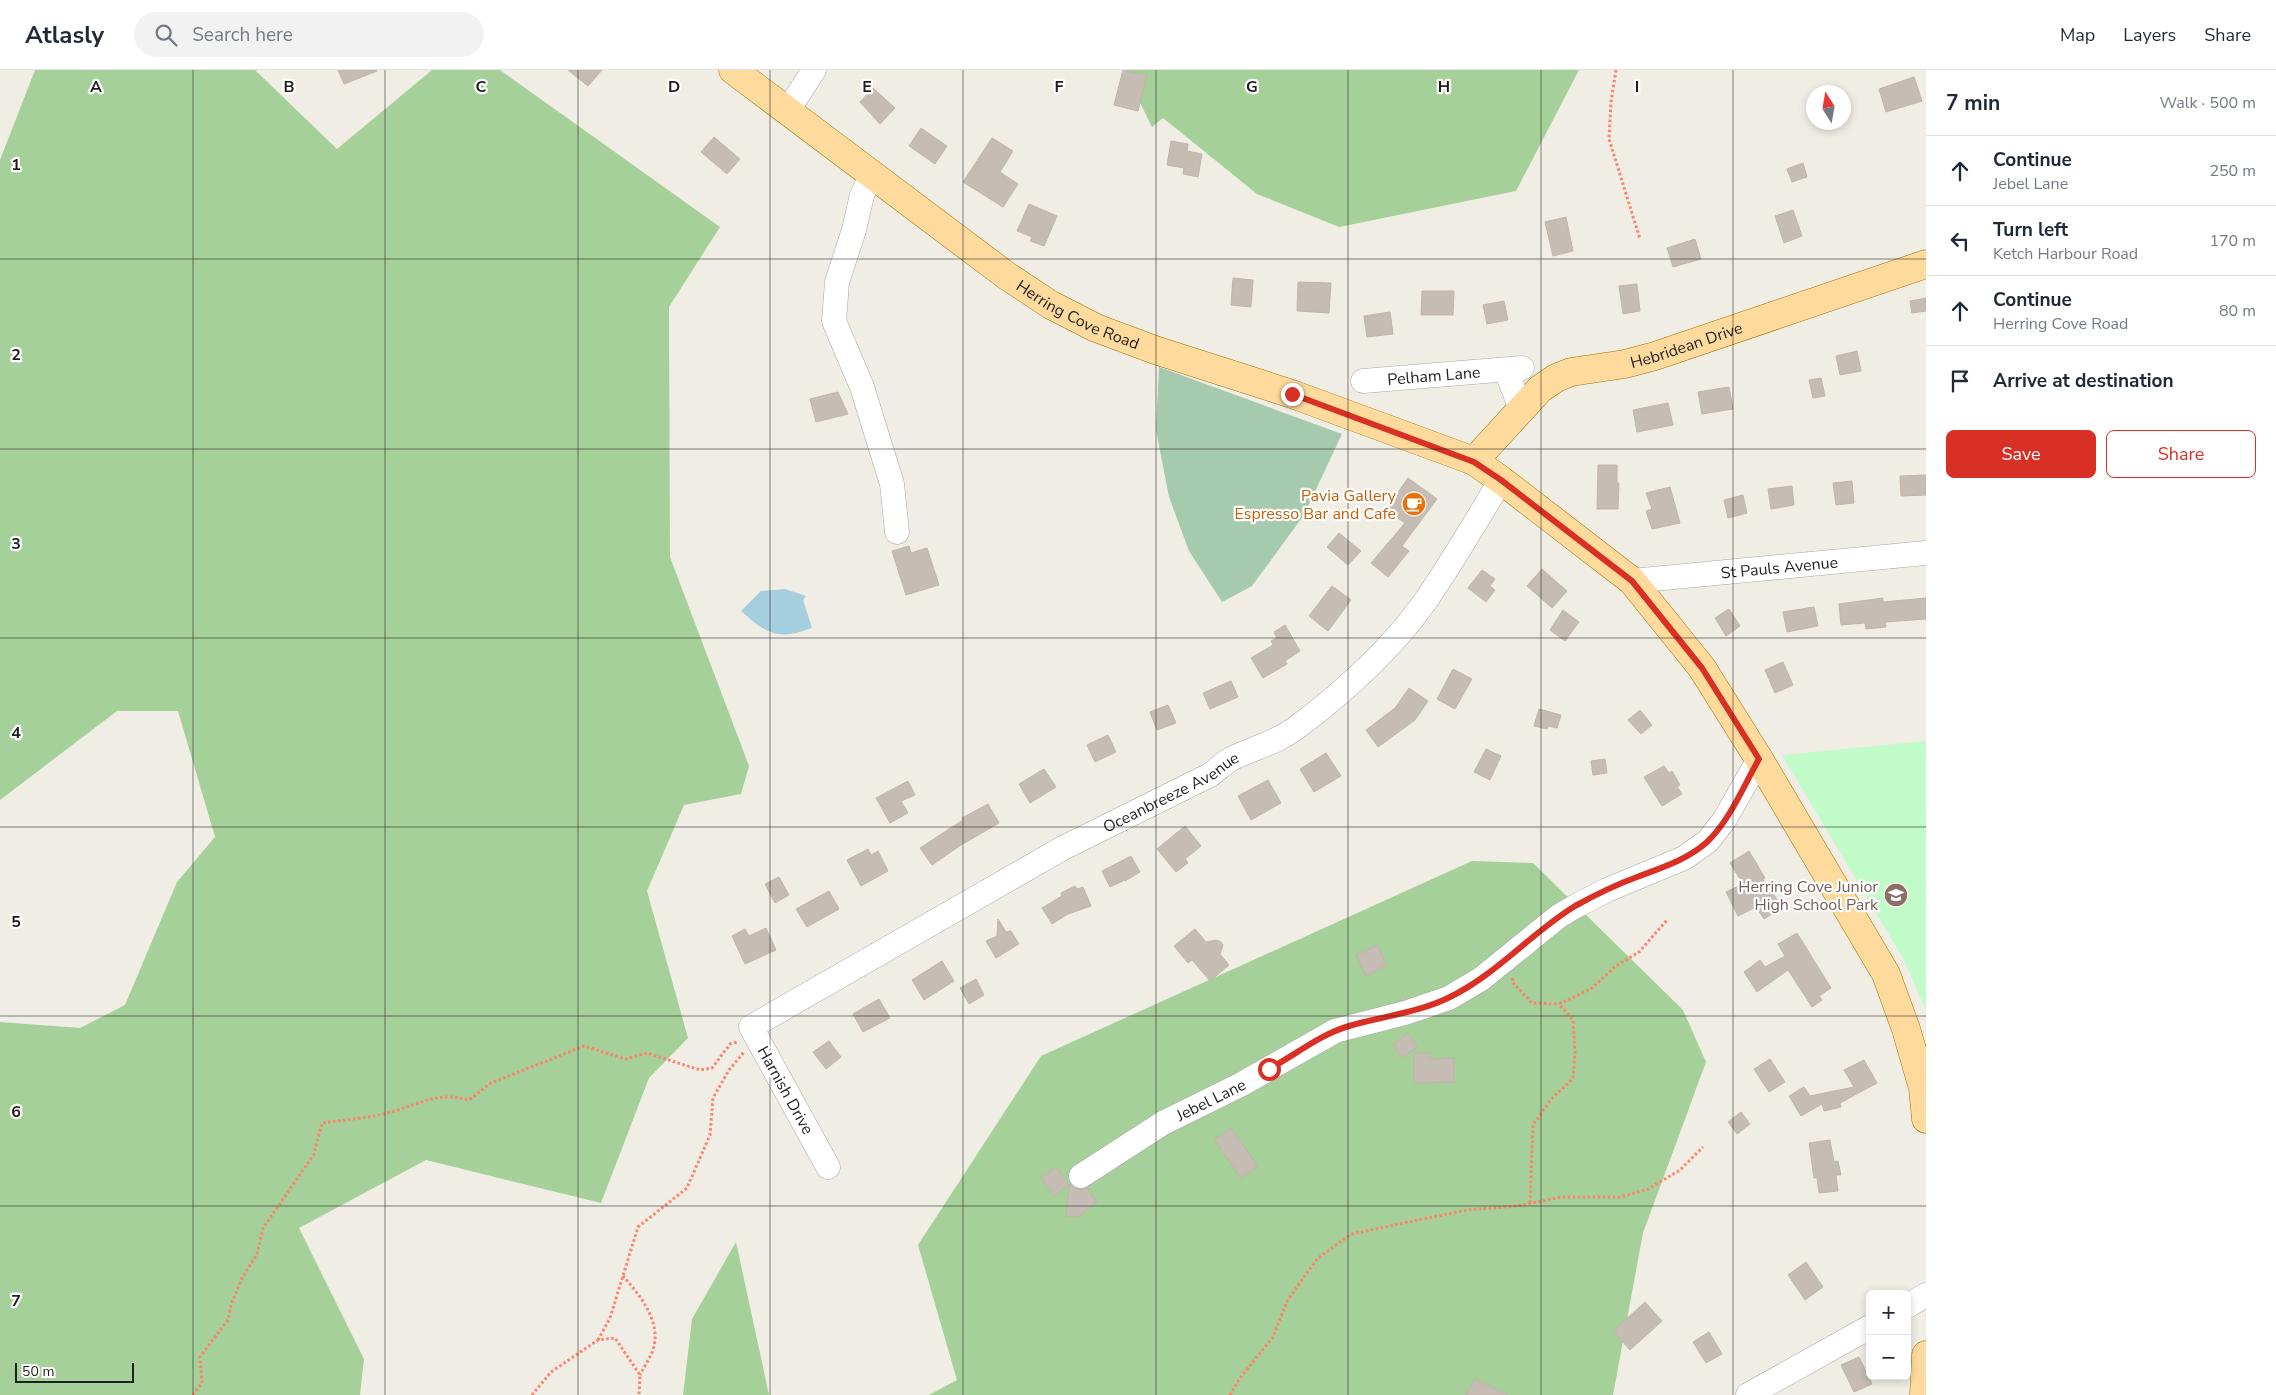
<!DOCTYPE html>
<meta charset="utf-8">
<style>
:root{--surface:#fff;--page:#f2f2f3;--text:#1f2937;--muted:#747a83;--line:#e0e1e3;--accent:#d93025}
body{margin:0;font-family:"Nunito Sans",sans-serif;background:var(--page);color:var(--text)}
.controls{position:absolute;right:15px;bottom:15px;display:grid;overflow:hidden;border-radius:8px;box-shadow:0 2px 8px #0003}
.controls button{width:45px;height:45px;display:grid;place-items:center;padding:0;border:0;border-bottom:1px solid var(--line);background:var(--surface);color:var(--text);font:25px sans-serif}
.compass{position:absolute;left:1806px;top:15px;width:45px;height:45px;border-radius:50%;background:var(--surface);box-shadow:0 2px 8px #0003;rotate:349deg}
.scale{position:absolute;left:15px;bottom:12px;width:119px;box-sizing:border-box;padding-left:5px;border:2px solid #1f1f1f;border-top:0;font-size:14px;line-height:18px;white-space:nowrap;color:#1f1f1f;-webkit-text-stroke:4px #fff;paint-order:stroke}
.stop{position:absolute;width:15px;height:15px;margin:-11px;border:4px solid #d93025;border-radius:50%;background:#fff}
.stop.end{background:#d93025;border-color:#fff;box-shadow:0 1px 5px #0008}
.list{margin:0;padding:0;list-style:none}
h2{display:flex;justify-content:space-between;align-items:center;height:65px;margin:0;padding:0 20px;font-size:21px}
h2 small{font-size:16px;font-weight:400;color:var(--muted)}
.list li{display:grid;grid-template-columns:32px 1fr auto;gap:15px;align-items:center;box-sizing:border-box;height:70px;padding:0 20px;border-top:1px solid var(--line)}
.list b{display:block;font-size:19px;white-space:nowrap}
.list p{margin:0;font-size:16px;white-space:nowrap;color:var(--muted)}
.list em{font-size:16px;font-style:normal;color:var(--muted)}
.actions{display:flex;gap:10px;padding:15px 20px}
.actions a{flex:1;padding:11px 0;border:1px solid var(--accent);border-radius:8px;text-align:center;font-size:18px;color:var(--accent)}
.actions .main{background:var(--accent);color:#fff}
.icon{flex:none;width:28px;height:28px;fill:none;stroke:currentColor;stroke-width:2;stroke-linecap:round;stroke-linejoin:round}
.map{position:relative;flex:none;width:1926px;height:1325px;overflow:hidden}
header{display:flex;align-items:center;gap:30px;box-sizing:border-box;height:70px;padding:0 25px;background:var(--surface);border-bottom:1px solid var(--line)}
header strong{font-size:24px}
nav{display:flex;gap:28px;margin-inline-start:auto;font-size:18px}
.search{width:350px;height:45px;background:var(--page);display:flex;align-items:center;gap:12px;box-sizing:border-box;padding:0 18px;border-radius:28px;color:var(--muted);font-size:19px}
main{display:flex}
aside{flex:1;background:var(--surface)}
.map>svg:first-child{display:block}
.forest{fill:#a6d099}
.cemetery{fill:#a6caae}
.park{fill:#c2fbca}
.water{fill:#a5cedf}
.building{fill:#c5bcb4;stroke:#c2b5a7}
.lines{fill:none;stroke-linecap:round;stroke-linejoin:round}
.minor-casing{stroke:#a6a6a6;stroke-width:25}
.major-casing{stroke:#9a7200;stroke-width:29}
.path{stroke:#fd836a;stroke-width:3;stroke-dasharray:2.5 2.5;stroke-linecap:butt}
.minor{stroke:#fff;stroke-width:24}
.major{stroke:#feda9d;stroke-width:28}
.route{stroke:#d93025;stroke-width:6}
.grid{fill:none;stroke:#1f1f1f;stroke-width:1;stroke-opacity:0.55}
.labels{text-anchor:middle;stroke-width:4.5;stroke-linejoin:round;paint-order:stroke}
.street-label{font-size:16px;fill:#1f1f1f;stroke:#fff}
.food-label{font-size:16px;fill:#c56008;stroke:#fff;text-anchor:end}
.education-label{font-size:16px;fill:#785e54;stroke:#fff;text-anchor:end}
.grid-label{font-size:16px;text-anchor:middle;font-weight:bold;fill:#1f1f1f;stroke:#fff;stroke-width:4.5;stroke-linejoin:round;paint-order:stroke}
</style>
<header>
<strong>Atlasly</strong>
<div class="search"><svg class="icon" aria-label="search" viewBox="0 0 24 24"><circle cx="10" cy="10" r="6"/><path d="M15 15l6 6"/></svg>Search here</div>
<nav><a>Map</a><a>Layers</a><a>Share</a></nav>
</header>
<main>
<div class="map">
<svg width="1926" height="1325" viewBox="0 0 1926 1325">
<rect width="100%" height="100%" fill="#f0ede5"/>
<g class="forest">
<path d="M35 0H255L337 79 432 0H500L720 157 669 237 670 487 749 696 741 724 684 735 647 821 688 968 649 1008 601 1133 426 1090 299 1158 364 1289 360 1325H0V952L80 958 125 935 177 812 215 767 178 641H117L0 730V90Z"/>
<path d="M1124 0H1579L1516 121 1339 157 1257 124 1163 48 1152 57Z"/>
<path d="M1472 791 1533 793 1683 940 1706 992 1643 1163 1613 1325H929L957 1310 918 1175 1041 986Z"/>
<path d="M736 1172 769 1325H683L692 1249Z"/>
</g>
<path class="cemetery" d="M1159 297 1342 364 1304 445 1252 516 1222 532 1189 481 1169 427 1156 360Z"/>
<path class="park" d="M1926 671V940L1903 888 1782 685Z"/>
<path class="water" d="M785 519 806 526 803 530 812 558C777 571 767 564 741 541L761 521Z"/>
<g class="building">
<path d="M338 0H376L377 1 344 14Z"/>
<path d="M568 0H602L588 16Z"/>
<path d="M1123 0 1147 5 1138 41 1114 35Z"/>
<path d="M1914 7 1922 31 1886 42 1879 19Z"/>
<path d="M873 18 895 38 880 54 860 32Z"/>
<path d="M921 58 947 76 935 94 909 76Z"/>
<path d="M714 67 740 89 727 104 701 82Z"/>
<path d="M992 68 1013 81 1000 102 1018 114 1003 137 963 112Z"/>
<path d="M1171 71 1188 74 1187 81 1202 84 1198 107 1183 104 1184 98 1167 95Z"/>
<path d="M1803 93 1807 107 1792 112 1787 99Z"/>
<path d="M1029 134 1057 146 1044 176 1030 171 1032 167 1017 161Z"/>
<path d="M1793 140 1802 166 1784 173 1775 146Z"/>
<path d="M1566 147 1573 181 1553 186 1545 152Z"/>
<path d="M1695 169 1701 189 1673 197 1667 178Z"/>
<path d="M1233 208 1253 210 1251 237 1231 235Z"/>
<path d="M1298 212 1331 213 1329 243 1297 241Z"/>
<path d="M1637 214 1640 241 1623 244 1619 216Z"/>
<path d="M1422 221H1454L1453 245H1421Z"/>
<path d="M1926 228V241L1912 243 1910 231Z"/>
<path d="M1504 231 1508 250 1487 254 1483 235Z"/>
<path d="M1390 242 1393 264 1367 267 1364 246Z"/>
<path d="M1857 281 1861 301 1840 305 1836 286Z"/>
<path d="M1821 308 1825 326 1813 328 1809 310Z"/>
<path d="M1729 317 1733 339 1702 344 1698 322Z"/>
<path d="M838 322 848 344 816 352 810 329Z"/>
<path d="M1668 333 1673 355 1637 362 1633 340Z"/>
<path d="M1598 395H1617V413H1619L1618 439H1597Z"/>
<path d="M1926 405V425L1901 426 1900 406Z"/>
<path d="M1408 408 1437 429 1402 476 1409 481 1388 507 1371 493 1405 453 1386 440Z"/>
<path d="M1852 411 1854 433 1836 435 1833 413Z"/>
<path d="M1792 416 1794 435 1771 439 1768 419Z"/>
<path d="M1670 417 1680 453 1652 459 1646 441 1652 439 1646 423Z"/>
<path d="M1743 425 1747 443 1728 448 1724 430Z"/>
<path d="M1339 463 1361 481 1348 495 1327 477Z"/>
<path d="M909 476 911 483 927 478 939 515 906 525 892 481Z"/>
<path d="M1542 499 1567 521 1552 538 1527 516Z"/>
<path d="M1482 500 1495 509 1490 516 1495 520 1486 532 1468 518Z"/>
<path d="M1332 516 1351 530 1328 561 1309 546Z"/>
<path d="M1883 528V532L1926 528V549L1885 552 1886 557 1866 559 1865 553 1841 555 1839 534Z"/>
<path d="M1814 537 1818 556 1787 562 1783 542Z"/>
<path d="M1729 539 1740 556 1726 566 1715 548Z"/>
<path d="M1563 540 1579 552 1565 571 1550 560Z"/>
<path d="M1285 555 1300 581 1285 591 1287 594 1263 608 1251 588 1273 575 1271 571 1277 568 1274 562Z"/>
<path d="M1783 592 1793 615 1775 623 1765 600Z"/>
<path d="M1453 599 1472 609 1455 639 1437 629Z"/>
<path d="M1231 611 1238 627 1210 639 1203 623Z"/>
<path d="M1409 618 1428 631 1415 650 1378 677 1366 660 1395 638Z"/>
<path d="M1168 635 1176 653 1157 660 1150 642Z"/>
<path d="M1539 639 1561 645 1557 658 1548 656 1547 659 1534 656Z"/>
<path d="M1640 640 1652 655 1641 664 1628 650Z"/>
<path d="M1108 665 1116 682 1095 692 1087 675Z"/>
<path d="M1486 679 1501 686 1490 710 1474 702Z"/>
<path d="M1326 683 1341 706 1314 722 1300 699Z"/>
<path d="M1605 689 1607 703 1593 705 1591 691Z"/>
<path d="M1664 696 1669 703 1672 701 1680 715 1677 717 1682 724 1662 736 1644 707Z"/>
<path d="M1044 699 1056 717 1030 733 1019 714Z"/>
<path d="M1268 710 1281 733 1251 750 1238 726Z"/>
<path d="M908 711 915 725 901 731 908 743 890 753 876 728Z"/>
<path d="M988 734 999 753 961 775 932 795 920 778 963 750 962 748Z"/>
<path d="M1185 756 1201 776 1185 789 1188 793 1176 802 1157 779Z"/>
<path d="M868 779 871 785 878 781 888 801 861 816 847 790Z"/>
<path d="M1749 781 1765 808 1763 809 1782 837 1764 849 1756 837 1738 846 1726 822 1743 814 1730 793Z"/>
<path d="M1131 786 1140 802 1125 811V810L1110 817 1102 801Z"/>
<path d="M779 807 789 825 775 833 765 814Z"/>
<path d="M1075 816 1077 819 1083 817 1091 836 1068 844 1052 854 1042 838 1062 826 1061 823Z"/>
<path d="M829 821 839 839 807 857 796 839Z"/>
<path d="M998 849 1006 862 1011 861 1019 874 996 888 986 871 997 866Z"/>
<path d="M766 858 776 880 745 894 732 866 745 859 749 866Z"/>
<path d="M1195 859 1206 872 1216 870 1221 872 1223 875 1220 884 1229 895 1210 911 1192 890 1188 893 1174 876Z"/>
<path d="M1797 863 1831 918 1819 926 1822 930 1812 937 1788 900 1757 922 1744 902 1760 890 1765 897 1785 886 1778 874Z"/>
<path d="M1377 875 1387 895 1366 906 1356 885Z"/>
<path d="M942 891 954 911 924 930 912 910Z"/>
<path d="M976 909 984 925 969 934 960 918Z"/>
<path d="M879 929 890 948 863 962 853 944Z"/>
<path d="M1408 963 1417 977 1402 988 1393 974Z"/>
<path d="M829 971 841 987 826 999 813 982Z"/>
<path d="M1414 983H1430V989L1454 988V1012L1414 1013Z"/>
<path d="M1770 989 1785 1012 1769 1022 1754 999Z"/>
<path d="M1864 990 1877 1013 1840 1033 1841 1037 1824 1041 1822 1034 1801 1046 1789 1026 1804 1017 1810 1026 1854 1017 1844 1000Z"/>
<path d="M1741 1042 1750 1054 1737 1064 1728 1052Z"/>
<path d="M1231 1058 1258 1096 1241 1108 1214 1070Z"/>
<path d="M1830 1070 1834 1092 1838 1091 1841 1105H1836L1838 1121 1819 1123 1817 1108H1814L1809 1073Z"/>
<path d="M1056 1097 1069 1115V1113L1074 1118 1082 1120 1089 1117V1121L1097 1132 1078 1147 1066 1146 1069 1115 1054 1126 1041 1108Z"/>
<path d="M1806 1192 1823 1217 1805 1230 1788 1205Z"/>
<path d="M1645 1232 1662 1251 1630 1280 1613 1261Z"/>
<path d="M1709 1262 1722 1284 1706 1293 1693 1272Z"/>
<path d="M1859 1287 1872 1314 1854 1322 1841 1295Z"/>
<path d="M1475 1309 1508 1325H1466Z"/>
</g>
<g class="lines">
<g class="minor-casing">
<g id="minor">
<path d="M788 40 814 0"/>
<path d="M872 104 862 125 854 160 837 212 834 251 862 317 892 414 897 462"/>
<path d="M1506 300 1521 339"/>
<path id="s1" d="M1363 311 1522 298"/>
<path id="s2" d="M1632 511 1926 483"/>
<path id="s3" d="M828 1097 751 957 1063 778 1210 705C1217 700 1224 693 1231 689 1253 678 1276 673 1296 658 1344 622 1389 582 1424 533 1452 493 1476 451 1501 410"/>
<path id="s4" d="M1081 1106 1163 1053 1242 1014 1335 961 1405 943 1449 928 1481 909 1559 846 1576 836 1607 820 1684 788 1708 771 1725 749 1759 689"/>
<path d="M1907 1236 1926 1225"/>
<path d="M1748 1325 1870 1257"/>
</g>
</g>
<g class="major-casing">
<g id="major">
<path id="s5" d="M733 0 1007 206 1051 235 1096 258 1155 280 1292 324 1474 391 1501 410 1632 511 1702 598 1759 689 1886 904 1906 959 1923 1018 1926 1049"/>
<path id="s6" d="M1474 391 1540 319 1556 308 1571 302 1625 294 1655 286 1926 194"/>
<path d="M1924 1325 1926 1285"/>
</g>
</g>
<g class="path">
<path d="M1616 0 1611 32 1609 69 1640 169"/>
<path d="M1513 908 1512 912 1532 933 1559 934"/>
<path d="M1530 1133 1533 1055 1552 1028 1573 1009 1575 983 1573 950 1559 934 1591 919 1616 896 1639 882 1667 850"/>
<path d="M623 1206C640 1225 662 1252 653 1280 650 1288 644 1297 640 1305"/>
<path d="M598 1270 610 1248 638 1157 687 1118 710 1065 713 1028 729 1000 744 982"/>
<path d="M193 1325 202 1313 200 1287 228 1250 231 1235 242 1208 257 1184 263 1158 314 1084 322 1053C345 1050 369 1048 391 1042 420 1034 438 1021 469 1030L491 1013 584 976 626 989 647 983 700 1000 712 998 730 974 738 972"/>
<path d="M532 1325 551 1302 598 1270 615 1268 640 1305 639 1325"/>
<path d="M1230 1325 1240 1308 1273 1267 1287 1231 1317 1189 1351 1164 1467 1140 1517 1136 1562 1127H1621L1648 1119 1680 1100 1703 1077"/>
</g>
<use href="#minor" class="minor"/>
<use href="#major" class="major"/>
</g>
<g class="lines">
<path class="route" d="M1269 999C1295 985 1321 964 1349 956 1383 946 1418 943 1450 927 1497 904 1531 863 1575 836 1595 825 1615 815 1637 807 1661 798 1687 790 1707 772 1730 750 1743 717 1759 689L1702 598 1632 511 1501 410 1474 392 1292 324"/>
</g>
<path class="grid" d="M193 0V1325M385 0V1325M578 0V1325M770 0V1325M963 0V1325M1156 0V1325M1348 0V1325M1541 0V1325M1733 0V1325M0 189H1926M0 379H1926M0 568H1926M0 757H1926M0 946H1926M0 1136H1926"/>
<defs>
<g id="cafe-disc" transform="scale(1.25)"><circle r="9.5" fill="#e8710a" stroke="#fff"/><path d="M-5.5-4.5H6V0H3Q3 3.5 0 3.5H-2.5Q-5.5 3.5-5.5 0ZM3-3.2v2h1.7v-2ZM-6 4.5H4V6H-6Z" fill="#fff"/></g>
<g id="school-disc" transform="scale(1.25)"><circle r="9.5" fill="#8d6e63" stroke="#fff"/><path d="M0-5L7-2L0 1L-7-2ZM-4 1L0 2.5L4 1V4Q0 6-4 4Z" fill="#fff"/></g>
</defs>
<g fill-rule="evenodd">
<use href="#cafe-disc" x="1414" y="434"/>
<use href="#school-disc" x="1896" y="825"/>
</g>
<g class="labels">
<g class="street-label">
<text dy="6" stroke="none"><textPath href="#s5" startOffset="424">Herring Cove Road</textPath></text>
<text dy="6" stroke="none"><textPath href="#s6" startOffset="252">Hebridean Drive</textPath></text>
<text dy="6" stroke="none"><textPath href="#s1" startOffset="71">Pelham Lane</textPath></text>
<text dy="6" stroke="none"><textPath href="#s2" startOffset="148">St Pauls Avenue</textPath></text>
<text dy="6" stroke="none"><textPath href="#s3" startOffset="641">Oceanbreeze Avenue</textPath></text>
<text transform="translate(786 1020) rotate(61)" y="6">Harnish Drive</text>
<text dy="6" stroke="none"><textPath href="#s4" startOffset="151">Jebel Lane</textPath></text>
</g>
<g class="food-label">
<text x="1396" y="431">Pavia Gallery<tspan x="1396" dy="18">Espresso Bar and Cafe</tspan></text>
</g>
<g class="education-label">
<text x="1878" y="822">Herring Cove Junior<tspan x="1878" dy="18">High School Park</tspan></text>
</g>
</g>
<g class="grid-label">
<text x="96" y="22">A</text>
<text x="289" y="22">B</text>
<text x="481" y="22">C</text>
<text x="674" y="22">D</text>
<text x="867" y="22">E</text>
<text x="1059" y="22">F</text>
<text x="1252" y="22">G</text>
<text x="1444" y="22">H</text>
<text x="1637" y="22">I</text>
<text x="16" y="100">1</text>
<text x="16" y="290">2</text>
<text x="16" y="479">3</text>
<text x="16" y="668">4</text>
<text x="16" y="857">5</text>
<text x="16" y="1047">6</text>
<text x="16" y="1236">7</text>
</g>
</svg>
<div class="controls">
<button>+</button>
<button>−</button>
</div>
<svg class="compass" viewBox="-18 -18 36 36"><path d="M0-13l5 13h-10z" fill="#e53935"/><path d="M0 13l5-13h-10z" fill="#747a83"/></svg>
<div class="scale">50 m</div>
<div class="stop" style="left:1269px;top:999px"></div>
<div class="stop end" style="left:1292px;top:324px"></div>
</div>
<aside>
<h2>7 min<small>Walk · 500 m</small></h2>
<ul class="list">
<li><svg class="icon" aria-label="ahead" viewBox="0 0 24 24"><path d="M12 20V5M6 11l6-6 6 6"/></svg><div><b>Continue</b><p>Jebel Lane</p></div><em>250 m</em></li>
<li><svg class="icon" aria-label="left" viewBox="0 0 24 24"><path d="M17 20v-9H6M10 6l-5 5 5 5"/></svg><div><b>Turn left</b><p>Ketch Harbour Road</p></div><em>170 m</em></li>
<li><svg class="icon" aria-label="ahead" viewBox="0 0 24 24"><path d="M12 20V5M6 11l6-6 6 6"/></svg><div><b>Continue</b><p>Herring Cove Road</p></div><em>80 m</em></li>
<li><svg class="icon" aria-label="arrive" viewBox="0 0 24 24"><path d="M6 21V4h12l-3 4 3 4H6"/></svg><div><b>Arrive at destination</b></div></li>
</ul>
<div class="actions"><a class="main">Save</a><a>Share</a></div>
</aside>
</main>
